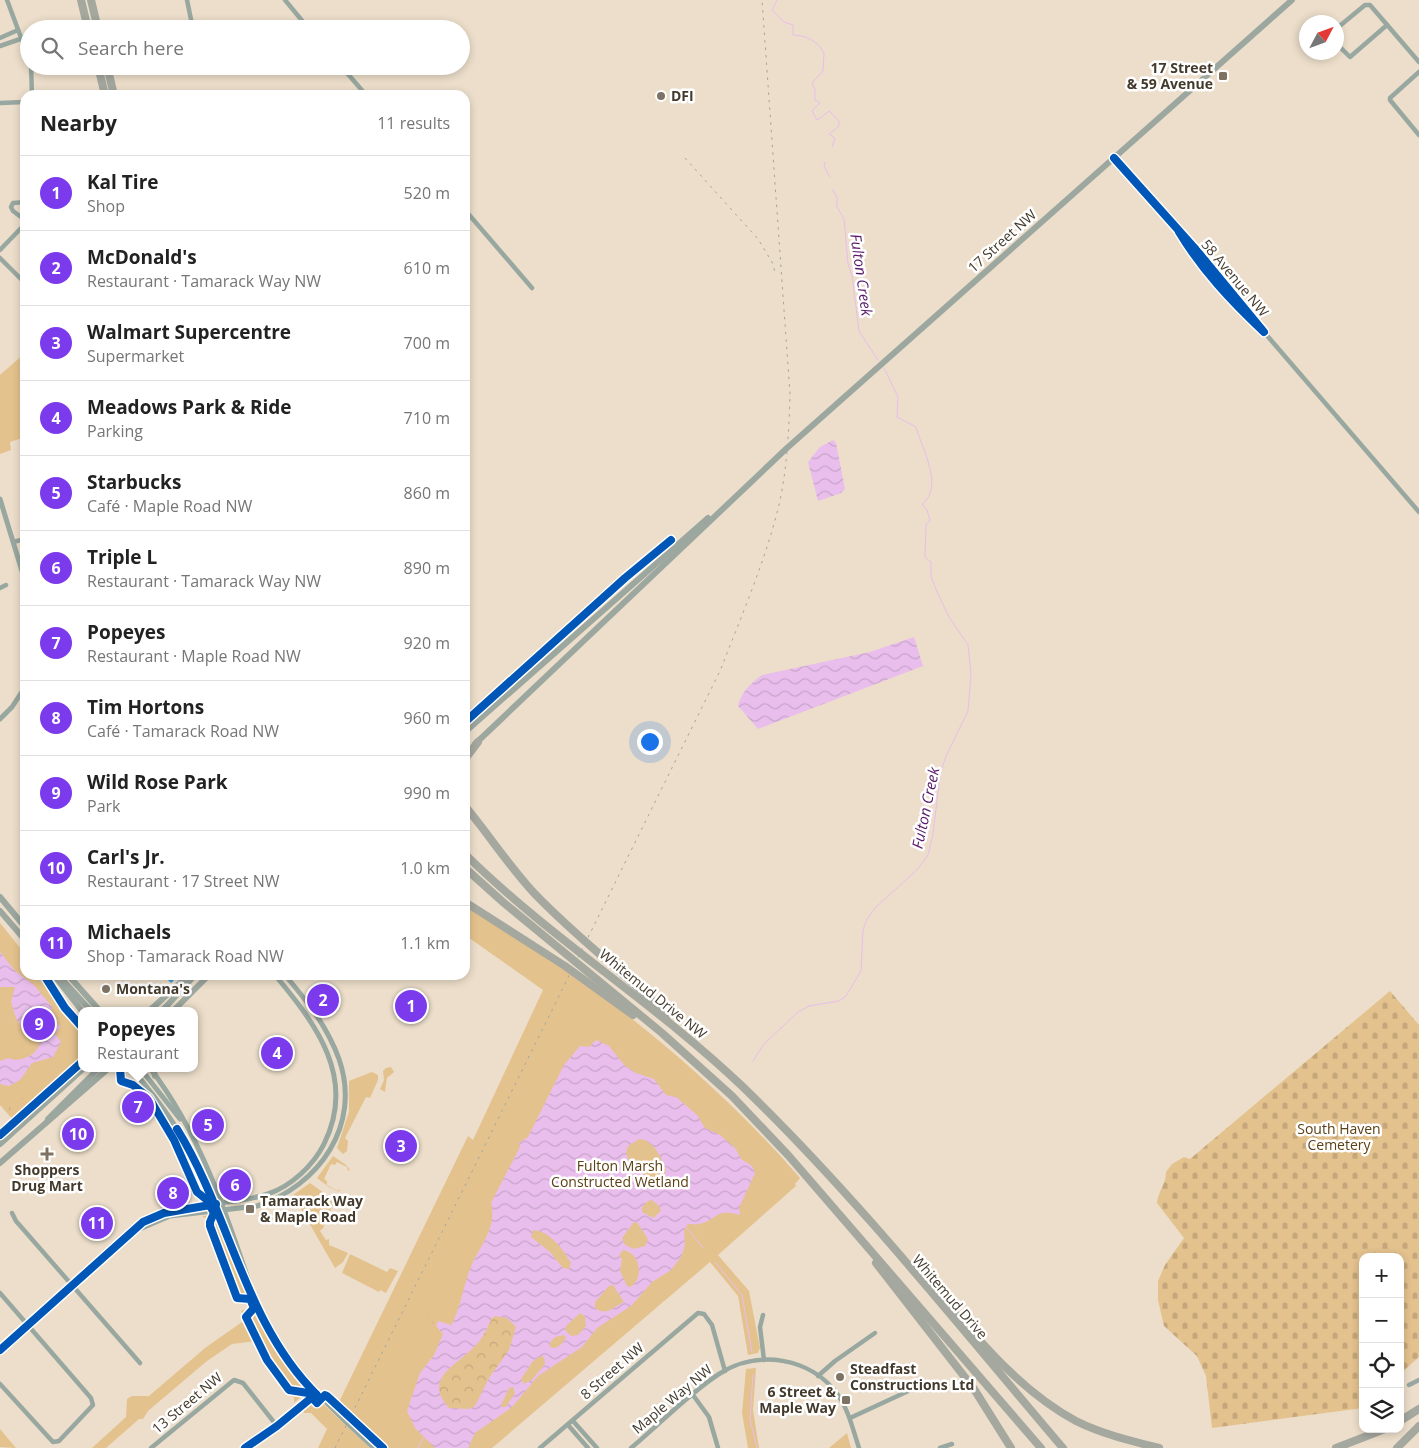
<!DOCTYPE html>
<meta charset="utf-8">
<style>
:root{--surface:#fff;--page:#f2f2f2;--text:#222;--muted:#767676;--line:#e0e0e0;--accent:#7c3aed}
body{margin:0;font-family:"Open Sans",sans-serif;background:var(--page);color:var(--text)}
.controls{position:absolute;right:15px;bottom:15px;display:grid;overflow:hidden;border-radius:10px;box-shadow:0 2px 8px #0003}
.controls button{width:45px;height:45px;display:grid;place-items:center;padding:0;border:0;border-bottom:1px solid var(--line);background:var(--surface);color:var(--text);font:25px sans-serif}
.compass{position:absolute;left:1299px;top:15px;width:45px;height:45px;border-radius:50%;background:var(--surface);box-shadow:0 2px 8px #0003;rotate:49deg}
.you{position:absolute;left:649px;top:741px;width:18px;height:18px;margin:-12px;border:4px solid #fff;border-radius:50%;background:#1a73e8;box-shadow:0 0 0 8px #1a73e833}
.badge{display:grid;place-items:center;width:32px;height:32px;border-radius:50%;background:var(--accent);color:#fff;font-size:16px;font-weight:700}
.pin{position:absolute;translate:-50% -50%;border:2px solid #fff;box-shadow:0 1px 5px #0006}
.popup{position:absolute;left:78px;top:1007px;width:120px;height:65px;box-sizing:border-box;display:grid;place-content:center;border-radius:10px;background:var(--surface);filter:drop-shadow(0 1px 4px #0005);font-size:16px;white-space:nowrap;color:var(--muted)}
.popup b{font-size:19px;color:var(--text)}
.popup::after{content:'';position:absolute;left:50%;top:100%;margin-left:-10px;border:10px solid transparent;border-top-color:var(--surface)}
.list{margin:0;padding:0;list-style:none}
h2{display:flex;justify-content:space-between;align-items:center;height:65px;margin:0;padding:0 20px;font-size:21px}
h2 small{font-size:16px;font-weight:400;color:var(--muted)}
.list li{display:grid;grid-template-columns:32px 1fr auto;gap:15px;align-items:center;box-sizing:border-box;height:75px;padding:0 20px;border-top:1px solid var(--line)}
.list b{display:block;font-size:19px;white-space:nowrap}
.list p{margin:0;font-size:16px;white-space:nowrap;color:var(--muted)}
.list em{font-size:16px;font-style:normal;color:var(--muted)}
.icon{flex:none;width:28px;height:28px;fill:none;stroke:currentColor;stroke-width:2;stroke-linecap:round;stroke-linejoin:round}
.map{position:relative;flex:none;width:1419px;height:1448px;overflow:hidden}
.search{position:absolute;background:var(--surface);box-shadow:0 2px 8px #0003;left:20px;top:20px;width:450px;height:55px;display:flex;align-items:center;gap:12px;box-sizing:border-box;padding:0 18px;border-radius:28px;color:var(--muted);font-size:19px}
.panel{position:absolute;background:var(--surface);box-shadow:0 2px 8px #0003;left:20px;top:90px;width:450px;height:890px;border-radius:15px}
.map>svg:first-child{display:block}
.green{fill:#e4c28e}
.forest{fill:url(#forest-crowns)}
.cemetery{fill:url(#cemetery-stones)}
.garden{fill:url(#garden-dots)}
.water{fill:url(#water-waves);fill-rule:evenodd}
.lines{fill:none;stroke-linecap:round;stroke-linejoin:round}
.stream{stroke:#e9beec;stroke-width:1}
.minor{stroke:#98a7a0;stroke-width:4.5}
.tertiary{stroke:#98a7a0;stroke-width:5}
.secondary{stroke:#9ca79f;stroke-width:6}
.motorway{stroke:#a5a89f;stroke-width:8}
.rail{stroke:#a0a79d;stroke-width:1;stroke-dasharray:2.5 5;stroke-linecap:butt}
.quiet{stroke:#3f9ee1;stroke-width:6;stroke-dasharray:12 6;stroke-linecap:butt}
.cycleway-casing{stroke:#fff;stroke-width:11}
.cycleway{stroke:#0057b8;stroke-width:8}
.poi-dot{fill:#7e7363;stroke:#fff;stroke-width:2}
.labels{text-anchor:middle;stroke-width:5;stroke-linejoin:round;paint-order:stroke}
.poi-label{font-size:14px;font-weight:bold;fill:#433a2c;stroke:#fff;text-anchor:start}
.street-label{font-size:14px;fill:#433a2c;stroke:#fff}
.park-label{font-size:14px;fill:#5c4114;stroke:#fff}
.water-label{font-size:15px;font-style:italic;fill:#571869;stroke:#fff}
</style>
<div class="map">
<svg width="1419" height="1448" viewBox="0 0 1419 1448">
<defs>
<pattern id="forest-crowns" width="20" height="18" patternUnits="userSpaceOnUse" patternTransform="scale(1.25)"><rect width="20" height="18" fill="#e4c28e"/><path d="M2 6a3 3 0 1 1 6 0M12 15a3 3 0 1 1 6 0" fill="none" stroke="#c5a77b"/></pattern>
<pattern id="cemetery-stones" width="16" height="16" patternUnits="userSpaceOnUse" patternTransform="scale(1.25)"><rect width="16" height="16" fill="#e4c28e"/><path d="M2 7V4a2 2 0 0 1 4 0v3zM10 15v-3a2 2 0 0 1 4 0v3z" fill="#c5a77b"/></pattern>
<pattern id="garden-dots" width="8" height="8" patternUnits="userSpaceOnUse" patternTransform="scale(1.25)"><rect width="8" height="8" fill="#e4c28e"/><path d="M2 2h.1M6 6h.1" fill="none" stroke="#c5a77b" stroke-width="1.8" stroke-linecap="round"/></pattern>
<pattern id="water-waves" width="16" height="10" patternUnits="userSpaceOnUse" patternTransform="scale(1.25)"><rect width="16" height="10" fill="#e9beec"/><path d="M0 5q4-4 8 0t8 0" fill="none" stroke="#c9a4cb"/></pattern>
</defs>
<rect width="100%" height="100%" fill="#ecdeca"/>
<g class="green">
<path d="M25 353V437L10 442 11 450 0 454V375Z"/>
<path d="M465 906C504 931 545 955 583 982 662 1039 736 1104 800 1178L795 1184 796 1186 718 1255 749 1291 760 1348 758 1353 748 1355 738 1296 710 1262 492 1448H385L338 1404 468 1136 473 1140 543 990 465 935Z"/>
<path d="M0 923 25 954V975H42L65 1010 82 1028V1061L14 1121 0 1105Z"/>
<path d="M391 1067 394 1072 387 1078 385 1092 380 1089 384 1080 383 1071 386 1068Z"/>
<path d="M372 1072 378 1075V1080L370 1098 366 1097 345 1138 348 1141 347 1151 343 1154 337 1148 349 1112V1081Z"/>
<path d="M333 1156 346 1165 350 1170 348 1171 347 1167 337 1162 335 1165 331 1164 324 1179 327 1181V1185L338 1191 340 1188 339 1192 329 1187 317 1178Z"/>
<path d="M310 1183 331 1198 334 1202 323 1228 320 1231 326 1240 329 1239V1245L348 1253 343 1262 335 1268 293 1195Z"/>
<path d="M217 1215 250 1297 238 1304 207 1219 202 1216Z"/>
<path d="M350 1254 387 1272 390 1268 398 1271 386 1293 380 1290 379 1292 342 1273Z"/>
<path d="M251 1307 255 1309 281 1355 306 1387 305 1393 294 1403V1398L271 1368 256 1341 232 1344 207 1361 148 1411 143 1419H139L106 1448H92L126 1417 127 1399 132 1396H149L205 1348 242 1322 245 1319 241 1311Z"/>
<path d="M756 1368 753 1410 759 1448H748L742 1413 746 1369Z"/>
<path d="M313 1402 322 1403 370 1448H318L327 1429 311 1413H304L303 1410Z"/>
<path d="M0 1429 16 1448 0 1447Z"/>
<path d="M847 1433 851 1448H829Z"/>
</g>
<g class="forest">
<path d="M39 1086 42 1087 40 1090 13 1118 6 1110Z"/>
<path d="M495 1316 507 1318 517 1327 509 1350 489 1378 475 1406 469 1409 449 1408C423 1379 454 1367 473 1348 482 1340 487 1329 492 1319Z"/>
</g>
<path class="cemetery" d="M1390 991 1419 1025V1357L1400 1374V1257H1363V1408L1212 1428 1206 1376 1197 1356 1164 1326 1158 1300V1281L1165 1265 1184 1238 1157 1203C1158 1191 1166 1185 1166 1172L1172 1164 1184 1157 1190 1159Z"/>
<path class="garden" d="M427 1312 442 1322 437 1321 435 1327 439 1330 435 1334 429 1325 434 1323 428 1317Z"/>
<g class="water">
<path d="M833 440 836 443 845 489 841 493 818 501 808 462 820 447Z"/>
<path d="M914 637 923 666 758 729 738 706C741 692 751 683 762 675L870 652Z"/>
<path d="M0 952 15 971 34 985 52 1007 50 1015 55 1024 61 1026 55 1034 61 1042 53 1057 32 1063 20 1080 9 1086 0 1084V1061L8 1058C20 1063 39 1055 40 1041L22 1028 16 1018 11 1002 15 987H0Z"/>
<path d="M596 1040 609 1046 625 1066 636 1073 654 1079 666 1095 676 1097 697 1115 705 1128 720 1135 735 1148 741 1159 752 1166 755 1173 739 1208 740 1215C713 1208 719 1220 699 1224 696 1225 691 1224 688 1224L684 1230 685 1245 681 1257 671 1270 652 1282 631 1306 597 1328 582 1347 538 1376 512 1407 475 1433 468 1448H435L415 1428 407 1411 420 1373 434 1355 443 1334 436 1326 438 1321 451 1325 453 1322C462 1303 464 1281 473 1262 482 1244 497 1226 491 1203L520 1147 519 1143 528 1137 564 1065 580 1046 589 1047ZM639 1139C654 1140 661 1157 666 1170L664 1176 654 1184 629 1161 626 1153 628 1146ZM652 1200 659 1206 661 1211 653 1218 642 1212V1207L648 1201ZM637 1222 648 1239 645 1246 633 1249 624 1244 622 1238 633 1223ZM533 1230C550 1231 563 1249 571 1263L569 1269 563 1268 550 1252 531 1237ZM623 1250C640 1252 645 1279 630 1287L627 1286 620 1271 622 1259 619 1256ZM613 1285 624 1302C614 1306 607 1317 595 1308V1302L609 1286ZM580 1313 585 1316 586 1326 578 1335 571 1336 565 1330 566 1326ZM495 1316 507 1318 516 1327 509 1350 489 1378 475 1406 469 1409 449 1408C423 1379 454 1367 473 1348 482 1340 487 1329 491 1319ZM564 1335 566 1337C563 1343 558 1349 551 1348L549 1344 555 1337ZM541 1356 544 1357 545 1364 532 1380 524 1384 521 1379 533 1361ZM513 1387 515 1393 506 1407H502L501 1405 509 1388Z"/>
</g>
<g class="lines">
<g class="stream">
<path d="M777 0 772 10 784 22 793 25V35C805 35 818 41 824 53L823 71 812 83 815 90V100L820 103 812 111 817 120 829 111 839 121V126L829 134 835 138 832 147"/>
<path d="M825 162 824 166 830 177"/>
<path d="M832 189 837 197V207L844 219 848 264 852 276 859 331 878 360"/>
<path d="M753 1061 764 1044 798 1012 809 1006 839 1001 846 996 861 971 863 930 867 919 876 907 917 870 928 855 933 834 940 775 946 756 968 711 971 674 968 645 949 617 938 594 931 577V562L925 557 926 525 930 520 927 510 922 504C945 487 921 447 916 427L897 417 898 397 884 368"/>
<path d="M686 1227 703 1248"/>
<path d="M715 1262 742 1295 752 1352"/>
<path d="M753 1375 750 1419 757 1448"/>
<path d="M418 1448 423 1438"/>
</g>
<g class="minor">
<path d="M7 0 29 59"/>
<path d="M187 0 193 29"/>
<path d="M285 0 309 29"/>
<path d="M1336 29 1365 5H1370L1419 62"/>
<path d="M0 38 18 30"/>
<path d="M1336 43 1350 57 1387 25"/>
<path d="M0 46 29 36"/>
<path d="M31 66 32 95"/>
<path d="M215 66C229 74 244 74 258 66"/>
<path d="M341 66 366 95"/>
<path d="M1419 72 1390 98V100L1419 135"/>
<path d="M0 103 25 102"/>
<path d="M1114 158 1198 252 1264 332C1231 301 1202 270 1179 232"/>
<path d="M25 202 13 203 11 207 13 211 25 220"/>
<path d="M465 210 532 288"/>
<path d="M0 250 25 224"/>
<path d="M0 258 25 283"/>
<path d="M1264 332 1419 512"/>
<path d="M13 542 25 539"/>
<path d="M0 588 6 585"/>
<path d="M12 1213 16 1221 140 1363"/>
<path d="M0 1293 91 1398 93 1405 59 1441 53 1442 0 1384"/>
<path d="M763 1315 760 1327 764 1360"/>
<path d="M818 1376 835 1361 875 1333"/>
<path d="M1409 1385 1419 1380"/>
<path d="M693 1395 709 1417 718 1448"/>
<path d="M850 1418 917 1387"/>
<path d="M573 1421 597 1448"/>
<path d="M568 1425 588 1448"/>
<path d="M151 1448 234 1380 243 1383 277 1426"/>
<path d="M245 1448 277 1426 316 1394"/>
<path d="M540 1448 698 1313 704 1314 712 1325 725 1371"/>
<path d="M631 1448C660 1424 687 1395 719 1374 757 1349 811 1357 838 1395 849 1411 853 1430 859 1448"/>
<path d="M940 1448 952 1444"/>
</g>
<g class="tertiary">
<path d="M0 499 25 581"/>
<path d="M0 719 12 707 25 687"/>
<path d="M131 1068C161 1103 189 1142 208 1185 229 1235 244 1288 273 1335 300 1380 336 1413 374 1448"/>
<path d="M140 1068 180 1119"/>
<path d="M150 1068C199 1132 225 1209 250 1285"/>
<path d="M135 1231 170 1216 257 1206C319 1186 362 1125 339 1059 327 1026 307 1001 285 975"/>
<path d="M0 1350 143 1222C181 1201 228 1207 268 1194 291 1186 313 1166 324 1144 357 1078 316 1024 275 975"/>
</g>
<g class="secondary">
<path d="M465 732 708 518"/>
<path d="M475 744 787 448 1292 0"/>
<path d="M0 897 25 927"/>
<path d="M0 911 25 940"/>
<path d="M54 975 82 1011"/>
<path d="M58 975 91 1011"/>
<path d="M68 975 100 1011"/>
<path d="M149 1011 189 975"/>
<path d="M162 1011 195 975"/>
<path d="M173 1011 209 975"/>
<path d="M153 1068 155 1076"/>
<path d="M48 1119 99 1068"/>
<path d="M0 1144 84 1068"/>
<path d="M0 1163 109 1068"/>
</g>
<g class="motorway">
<path d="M81 0 88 29"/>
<path d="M91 0 98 29"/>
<path d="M98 66 105 95"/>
<path d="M107 66 114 95"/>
<path d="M465 759 478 742"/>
<path d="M465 806C489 835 509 866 534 893 576 937 624 973 668 1015"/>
<path d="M465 854C551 939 655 1003 742 1086 858 1198 959 1326 1063 1448"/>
<path d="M465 868 504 903 662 1033 732 1096 788 1155 1041 1448"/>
<path d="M465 902 565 966 633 1015"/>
<path d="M876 1263 974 1389 1011 1448"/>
<path d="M927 1281C973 1332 1015 1388 1076 1421 1102 1434 1131 1441 1159 1448"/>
<path d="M1400 1421 1419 1409"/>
<path d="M1336 1448 1385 1429"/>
<path d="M1397 1448 1419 1426"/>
</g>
<g class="rail">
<path d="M685 158 758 239 772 262 776 275"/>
<path d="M335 1448 720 671C741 617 765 562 779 505 787 469 789 431 790 394L762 0"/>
</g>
<path class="quiet" d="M169 981 175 975"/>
<g class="cycleway-casing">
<g id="cycleway">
<path d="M1114 158 1198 252 1264 332C1231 301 1202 270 1179 232"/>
<path d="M465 722 625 578 671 540"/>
<path d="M44 975 65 1008 82 1027"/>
<path d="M120 1068 121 1081 133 1085 149 1098 174 1140 197 1192 207 1200 214 1213 210 1222V1226L237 1298 250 1299 254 1308 246 1317 267 1360 289 1390 308 1393 317 1403 325 1395 327 1396 383 1448"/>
<path d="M177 1129C230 1214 244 1323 317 1395"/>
<path d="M0 1135 82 1062"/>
<path d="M0 1350 143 1222 164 1213 216 1204"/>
<path d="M245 1448 277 1426 316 1394"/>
</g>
</g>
<use href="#cycleway" class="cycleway"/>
</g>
<g class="poi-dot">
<rect x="1218" y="71" width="10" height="10" rx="2.5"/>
<circle cx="661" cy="96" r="5"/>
<circle cx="106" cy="989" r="5"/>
<path d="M44.5 1146.5h5v5h5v5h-5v5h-5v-5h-5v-5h5z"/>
<rect x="245" y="1204" width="10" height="10" rx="2.5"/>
<circle cx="840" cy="1377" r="5"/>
<rect x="841" y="1395" width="10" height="10" rx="2.5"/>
</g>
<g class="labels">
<g class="poi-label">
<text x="1213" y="73" text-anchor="end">17 Street<tspan x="1213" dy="16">&amp; 59 Avenue</tspan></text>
<text x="671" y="101">DFI</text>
<text x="116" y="994">Montana's</text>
<text x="47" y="1175" text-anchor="middle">Shoppers<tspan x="47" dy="16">Drug Mart</tspan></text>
<text x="260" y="1206">Tamarack Way<tspan x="260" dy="16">&amp; Maple Road</tspan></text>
<text x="850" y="1374">Steadfast<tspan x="850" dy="16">Constructions Ltd</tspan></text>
<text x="836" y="1397" text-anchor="end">6 Street &amp;<tspan x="836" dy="16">Maple Way</tspan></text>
</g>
<g class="street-label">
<text transform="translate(1002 241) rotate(-42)" y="5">17 Street NW</text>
<text transform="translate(1235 278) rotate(50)" y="5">58 Avenue NW</text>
<text transform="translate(653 994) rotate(39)" y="5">Whitemud Drive NW</text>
<text transform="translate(950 1297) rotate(49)" y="5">Whitemud Drive</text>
<text transform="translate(612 1371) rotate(-41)" y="5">8 Street NW</text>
<text transform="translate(672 1399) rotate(-40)" y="5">Maple Way NW</text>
<text transform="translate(187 1403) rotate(-40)" y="5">13 Street NW</text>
</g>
<g class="park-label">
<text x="1339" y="1134">South Haven<tspan x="1339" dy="16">Cemetery</tspan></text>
<text x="620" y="1171">Fulton Marsh<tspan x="620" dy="16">Constructed Wetland</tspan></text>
</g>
<g class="water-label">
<text transform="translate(861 275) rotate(82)" y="5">Fulton Creek</text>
<text transform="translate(926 808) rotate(-78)" y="5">Fulton Creek</text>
</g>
</g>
</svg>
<div class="controls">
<button>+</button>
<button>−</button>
<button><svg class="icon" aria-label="locate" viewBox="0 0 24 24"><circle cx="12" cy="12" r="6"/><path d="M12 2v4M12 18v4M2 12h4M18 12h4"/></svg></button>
<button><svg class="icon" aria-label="layers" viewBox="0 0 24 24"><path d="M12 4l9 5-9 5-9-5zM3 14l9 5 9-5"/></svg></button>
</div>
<svg class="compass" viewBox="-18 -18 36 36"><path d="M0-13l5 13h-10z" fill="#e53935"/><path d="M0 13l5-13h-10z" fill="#767676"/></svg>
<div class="you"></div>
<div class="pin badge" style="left:411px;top:1006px">1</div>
<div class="pin badge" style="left:323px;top:1000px">2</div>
<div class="pin badge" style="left:401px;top:1146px">3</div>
<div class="pin badge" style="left:277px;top:1053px">4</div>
<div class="pin badge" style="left:208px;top:1125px">5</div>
<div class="pin badge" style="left:235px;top:1185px">6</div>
<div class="pin badge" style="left:138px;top:1107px">7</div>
<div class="popup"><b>Popeyes</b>Restaurant</div>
<div class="pin badge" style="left:173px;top:1193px">8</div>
<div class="pin badge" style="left:39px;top:1024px">9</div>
<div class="pin badge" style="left:78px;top:1134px">10</div>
<div class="pin badge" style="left:97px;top:1223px">11</div>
<div class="search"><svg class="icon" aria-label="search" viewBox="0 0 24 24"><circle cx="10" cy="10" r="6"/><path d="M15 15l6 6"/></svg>Search here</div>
<section class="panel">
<h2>Nearby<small>11 results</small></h2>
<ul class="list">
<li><span class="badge">1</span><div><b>Kal Tire</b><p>Shop</p></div><em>520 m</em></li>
<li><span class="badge">2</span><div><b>McDonald's</b><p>Restaurant · Tamarack Way NW</p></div><em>610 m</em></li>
<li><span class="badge">3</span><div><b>Walmart Supercentre</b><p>Supermarket</p></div><em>700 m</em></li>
<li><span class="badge">4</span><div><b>Meadows Park &amp; Ride</b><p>Parking</p></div><em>710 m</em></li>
<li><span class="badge">5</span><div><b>Starbucks</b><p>Café · Maple Road NW</p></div><em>860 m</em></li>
<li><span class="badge">6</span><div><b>Triple L</b><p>Restaurant · Tamarack Way NW</p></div><em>890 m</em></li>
<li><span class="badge">7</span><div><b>Popeyes</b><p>Restaurant · Maple Road NW</p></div><em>920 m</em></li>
<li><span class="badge">8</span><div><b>Tim Hortons</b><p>Café · Tamarack Road NW</p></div><em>960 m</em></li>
<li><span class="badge">9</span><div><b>Wild Rose Park</b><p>Park</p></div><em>990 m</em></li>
<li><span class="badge">10</span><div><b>Carl's Jr.</b><p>Restaurant · 17 Street NW</p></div><em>1.0 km</em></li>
<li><span class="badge">11</span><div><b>Michaels</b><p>Shop · Tamarack Road NW</p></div><em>1.1 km</em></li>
</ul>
</section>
</div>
